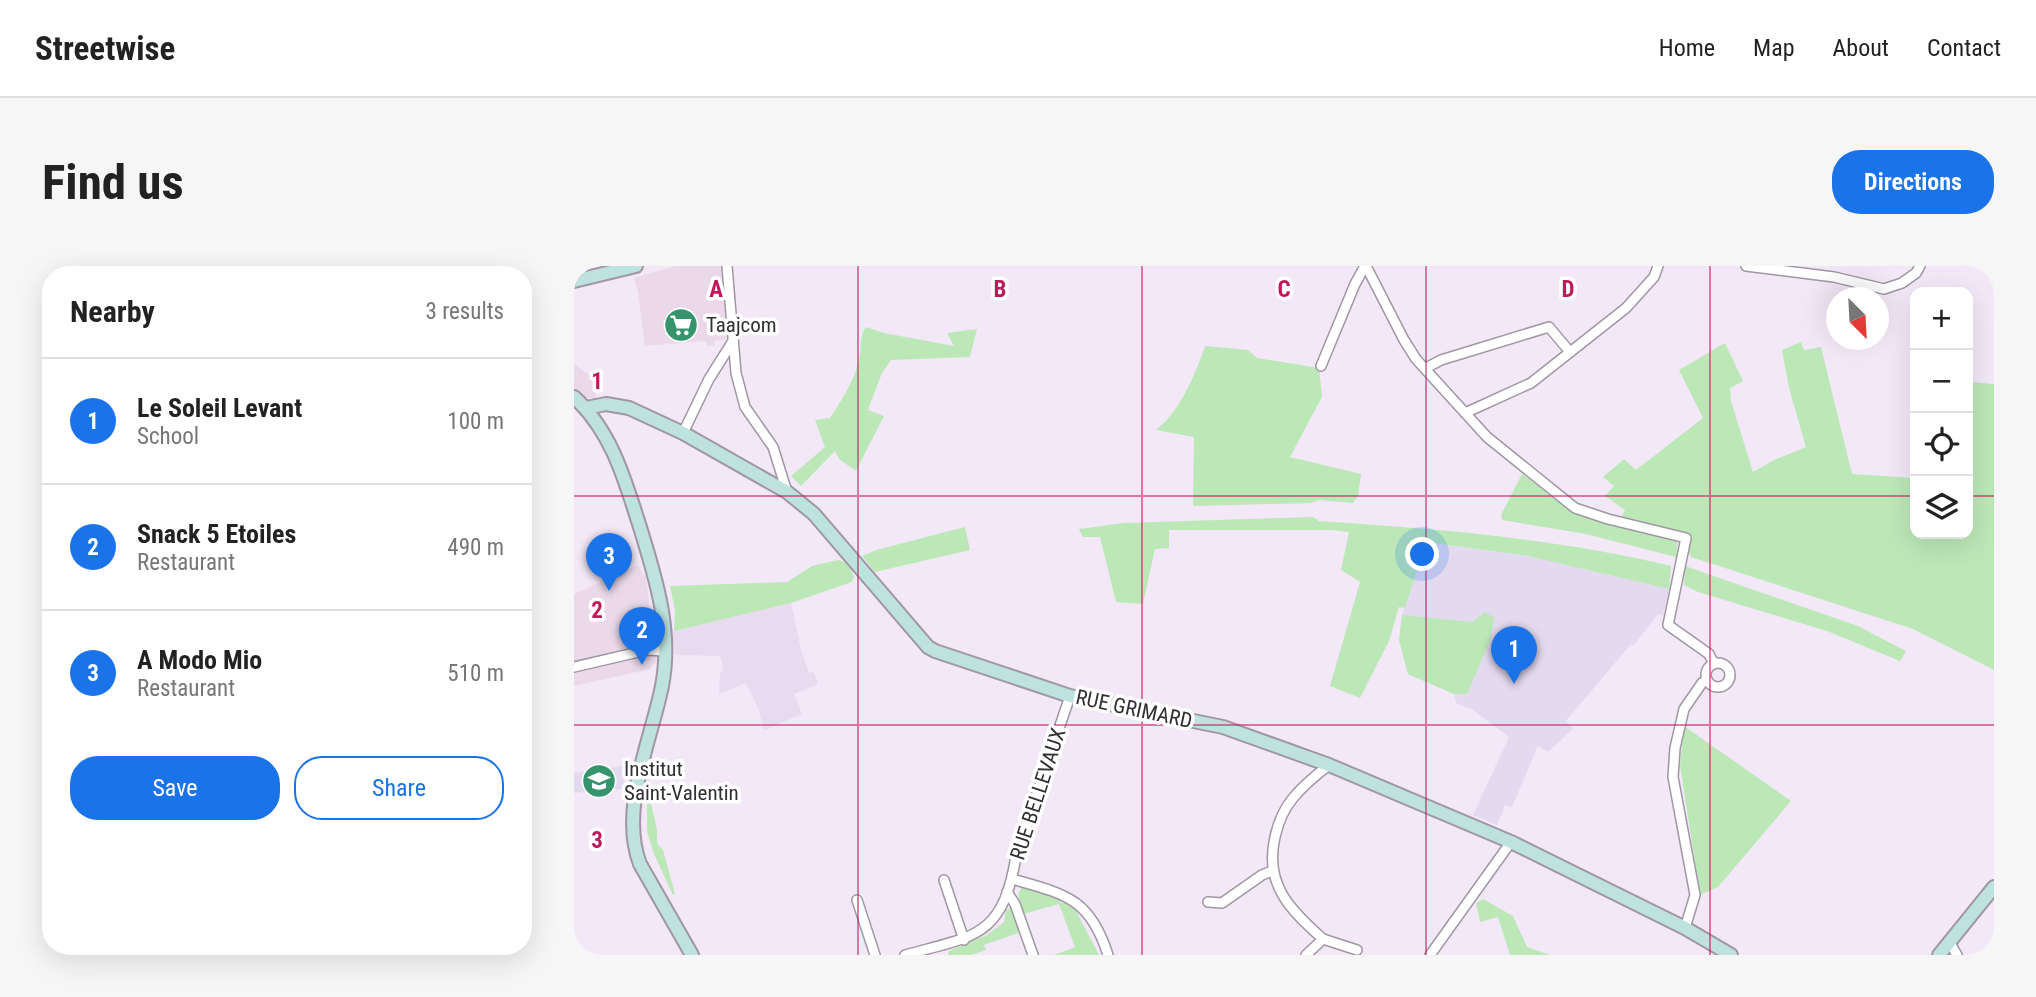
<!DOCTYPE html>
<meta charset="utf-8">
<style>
:root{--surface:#fff;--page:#f6f6f6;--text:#222;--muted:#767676;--line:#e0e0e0;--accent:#1a73e8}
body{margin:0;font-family:"Roboto Condensed",sans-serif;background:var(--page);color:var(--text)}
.controls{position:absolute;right:21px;top:21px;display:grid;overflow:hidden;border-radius:14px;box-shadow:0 7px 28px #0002}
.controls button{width:63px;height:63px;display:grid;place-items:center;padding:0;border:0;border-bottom:2px solid var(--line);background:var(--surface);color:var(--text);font:35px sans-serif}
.compass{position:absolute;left:1252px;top:21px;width:63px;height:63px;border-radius:50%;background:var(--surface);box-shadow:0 7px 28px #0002;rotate:156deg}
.you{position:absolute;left:849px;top:289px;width:24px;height:24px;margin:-18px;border:5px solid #fff;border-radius:50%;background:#1a73e8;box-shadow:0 0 0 10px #1a73e833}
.badge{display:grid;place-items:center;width:46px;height:46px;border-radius:50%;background:var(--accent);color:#fff;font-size:23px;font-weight:700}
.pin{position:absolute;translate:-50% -58px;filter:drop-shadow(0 2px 4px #0008)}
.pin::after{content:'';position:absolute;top:37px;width:24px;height:21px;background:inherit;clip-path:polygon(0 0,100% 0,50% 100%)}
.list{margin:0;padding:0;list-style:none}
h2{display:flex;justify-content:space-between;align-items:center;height:91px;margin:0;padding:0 28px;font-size:30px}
h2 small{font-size:23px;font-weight:400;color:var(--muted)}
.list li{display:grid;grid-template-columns:46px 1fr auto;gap:21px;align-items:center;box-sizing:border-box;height:126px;padding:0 28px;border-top:2px solid var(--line)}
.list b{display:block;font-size:26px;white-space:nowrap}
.list p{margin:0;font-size:23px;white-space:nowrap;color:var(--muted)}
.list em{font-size:23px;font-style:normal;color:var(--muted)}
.actions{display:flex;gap:14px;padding:21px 28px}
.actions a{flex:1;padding:16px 0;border:2px solid var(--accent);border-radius:28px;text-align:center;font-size:24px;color:var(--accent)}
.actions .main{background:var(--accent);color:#fff}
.icon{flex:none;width:38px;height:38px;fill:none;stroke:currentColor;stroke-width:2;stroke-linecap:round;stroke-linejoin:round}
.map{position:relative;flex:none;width:1420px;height:689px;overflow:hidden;border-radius:28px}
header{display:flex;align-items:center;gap:42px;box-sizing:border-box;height:98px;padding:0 35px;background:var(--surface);border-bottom:2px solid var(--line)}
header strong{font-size:33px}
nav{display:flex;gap:38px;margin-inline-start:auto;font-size:24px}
.intro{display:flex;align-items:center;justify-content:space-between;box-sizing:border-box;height:168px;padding:0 42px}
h1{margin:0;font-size:49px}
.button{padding:18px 32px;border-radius:28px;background:var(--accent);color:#fff;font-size:24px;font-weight:700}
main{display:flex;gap:42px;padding:0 42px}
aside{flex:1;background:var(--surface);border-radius:28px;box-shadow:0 7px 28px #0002}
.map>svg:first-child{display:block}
.commercial{fill:#ebd9e9}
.built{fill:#e9daf0}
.education{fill:#e4daef}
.green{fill:#bce8b8}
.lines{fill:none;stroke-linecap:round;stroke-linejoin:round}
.street-casing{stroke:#a096a4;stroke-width:12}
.secondary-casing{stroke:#a096a4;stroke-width:16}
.street{stroke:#fff;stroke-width:9}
.secondary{stroke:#bee2dd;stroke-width:12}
.grid{fill:none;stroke:#c2185b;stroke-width:2;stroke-opacity:0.55}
.labels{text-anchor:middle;stroke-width:7;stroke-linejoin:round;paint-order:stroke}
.poi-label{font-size:21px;fill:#322e33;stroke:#fff;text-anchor:start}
.street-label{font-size:21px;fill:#322e33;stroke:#fff}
.grid-label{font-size:23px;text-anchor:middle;font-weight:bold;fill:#c2185b;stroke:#fff;stroke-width:7;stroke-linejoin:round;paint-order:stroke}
</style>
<header>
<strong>Streetwise</strong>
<nav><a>Home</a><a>Map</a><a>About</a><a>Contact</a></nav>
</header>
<div class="intro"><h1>Find us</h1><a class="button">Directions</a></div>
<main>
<aside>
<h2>Nearby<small>3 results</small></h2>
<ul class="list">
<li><span class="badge">1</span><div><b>Le Soleil Levant</b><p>School</p></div><em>100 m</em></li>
<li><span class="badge">2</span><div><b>Snack 5 Etoiles</b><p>Restaurant</p></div><em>490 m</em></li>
<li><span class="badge">3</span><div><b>A Modo Mio</b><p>Restaurant</p></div><em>510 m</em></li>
</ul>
<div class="actions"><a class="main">Save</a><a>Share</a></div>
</aside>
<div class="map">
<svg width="1420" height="689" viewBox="0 0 1420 689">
<rect width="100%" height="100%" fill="#f3e8f8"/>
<g class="commercial">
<path d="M101 0H149L152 73 140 75V80H133L132 75 71 80 64 26 60 12Z"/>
<path d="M0 98 21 113 22 132H11L0 124Z"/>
<path d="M64 299 72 312 83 395 76 403 0 420V328Z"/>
</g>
<path class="built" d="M217 337 227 384 235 407 240 406 244 418 220 428 228 448 190 464 184 442 172 417 145 428 146 408 149 403 146 390 101 389 98 369 100 365Z"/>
<g class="education">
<path d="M851 276 954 290 1095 323 1089 350 1084 348 1060 379 1057 378 992 455 999 463 974 486 964 480 938 541 931 539 923 559 899 549 935 471 899 444 882 437 880 428 834 408 825 374 828 349Z"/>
<path d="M55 499 48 523 0 527V507Z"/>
</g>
<g class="green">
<path d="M292 61 310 67 380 80 373 67 403 63 396 91 317 94 308 107 294 144 310 150 282 205 265 193 261 185 227 220 217 210 251 181 241 154 256 152C268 134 283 110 286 89 288 78 285 71 292 61Z"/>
<path d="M1227 76 1230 84 1247 81 1278 208 1341 212V268H1394V132L1398 131 1397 116 1420 118V404L1339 363 1117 291 1108 271 1104 274 1102 291 1012 268 928 254 927 249 948 208C964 217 976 232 992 241 1008 250 1027 252 1045 256L1051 244 1031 230 1040 220 1029 211 1050 193 1062 204 1129 152 1105 104 1151 77 1169 115 1156 122 1157 135 1179 206 1200 194 1232 181 1215 122 1208 84Z"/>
<path d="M631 80 674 84 683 92 745 102 748 131 716 191 787 208 784 230 779 237 745 234 737 237 619 240 620 171 582 164C606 145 621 109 631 80Z"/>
<path d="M739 251 745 255C863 263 982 272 1097 300L1095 323 954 290 852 276 831 342 825 341 815 375 786 432 756 420 786 316 767 304 775 266 757 264H595V282L581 283 569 338 542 336 526 271H509L505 263 550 257Z"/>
<path d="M391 261 396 284 301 306 288 290 302 284Z"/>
<path d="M264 294C273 295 277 303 280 311L278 316 217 337 100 365 101 345 96 320 213 316 238 300Z"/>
<path d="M1111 300 1284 360 1332 385 1326 395 1253 365 1124 326 1110 319Z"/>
<path d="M911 346 920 352 916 375 893 428H880L834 408 825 374 828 349 898 356Z"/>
<path d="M1110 460 1217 535 1144 621 1126 629 1106 499Z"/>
<path d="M73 529H75L83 563V577L89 584 101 628 99 629 80 588 73 565Z"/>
<path d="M448 621 485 632 487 637H494L500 641 525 689H480L501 681 485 638 449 648 444 628Z"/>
<path d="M909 633 939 650 953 681 976 689H936L924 651 906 656 902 637Z"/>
<path d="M439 641 447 666 410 679 412 684 397 689H374L375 685 413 669 430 656 432 644Z"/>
</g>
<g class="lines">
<g class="street-casing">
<g id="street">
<path d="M153 0 162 107 171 141 199 181 213 226"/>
<path d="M792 0 830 74 842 93 913 171 1001 242 1034 253 1112 272 1094 359 1135 388 1140 398"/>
<path d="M1172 0 1260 11 1310 23 1328 17 1342 7 1346 0"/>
<path d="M747 100 781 18 791 0"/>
<path d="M852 102 867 94 975 61 996 86"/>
<path d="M891 147 957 117 1052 42 1080 11 1084 0"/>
<path d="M109 167 135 113 159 75"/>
<circle cx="1144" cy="409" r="12"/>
<path d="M0 401 73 384 90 385"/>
<path d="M438 613C491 628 516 632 534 689"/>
<path d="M370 614 390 674"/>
<path d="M433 626 441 638 459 689"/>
<path d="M283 634 301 689"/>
<path d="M634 636 648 637 688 609 698 605"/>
<path d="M1111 662 1121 629 1099 511 1101 482 1110 443 1128 417 1133 414"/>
<path d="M749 673 783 684"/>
<path d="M1376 677 1383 689"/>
<path d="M331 689C400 670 429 672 442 590L496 430"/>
<path d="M732 689 749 673C716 644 690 618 701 571 704 557 709 544 719 532 729 520 742 509 755 499"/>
<path d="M856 689 937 576"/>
</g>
</g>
<g class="secondary-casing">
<g id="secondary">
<path d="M0 15 62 0"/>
<path d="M0 131C37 165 50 211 65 258 81 310 99 364 88 420 77 475 45 543 66 598L118 689"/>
<path d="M12 142 32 138 55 142 109 167 213 226 240 248 354 381 361 385 496 430 649 461 755 499 937 576 1111 662 1157 689"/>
<path d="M1365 689 1420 621"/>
</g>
</g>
<use href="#street" class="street"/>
<use href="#secondary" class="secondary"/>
</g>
<path class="grid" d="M284 0V689M568 0V689M852 0V689M1136 0V689M0 230H1341M1394 230H1420M0 459H1420"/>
<defs>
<g id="supermarket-disc" transform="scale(1.75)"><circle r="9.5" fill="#36946c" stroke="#fff"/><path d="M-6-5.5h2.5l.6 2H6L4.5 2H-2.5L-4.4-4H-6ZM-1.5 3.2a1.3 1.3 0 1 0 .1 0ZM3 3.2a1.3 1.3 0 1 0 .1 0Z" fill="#fff"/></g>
<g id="school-disc" transform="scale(1.75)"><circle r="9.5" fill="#36946c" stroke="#fff"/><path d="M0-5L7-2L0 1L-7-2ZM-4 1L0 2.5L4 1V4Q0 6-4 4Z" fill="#fff"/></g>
</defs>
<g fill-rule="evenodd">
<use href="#supermarket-disc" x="107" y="59"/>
<use href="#school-disc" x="25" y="515"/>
</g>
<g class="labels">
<g class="poi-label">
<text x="132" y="66">Taajcom</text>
<text x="50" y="510">Institut<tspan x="50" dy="24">Saint-Valentin</tspan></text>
</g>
<g class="street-label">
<text transform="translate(560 443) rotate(12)" y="7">RUE GRIMARD</text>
<text transform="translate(464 528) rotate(-72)" y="7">RUE BELLEVAUX</text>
</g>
</g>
<g class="grid-label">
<text x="142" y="31">A</text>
<text x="426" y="31">B</text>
<text x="710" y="31">C</text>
<text x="994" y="31">D</text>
<text x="23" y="123">1</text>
<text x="23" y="352">2</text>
<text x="23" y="582">3</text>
</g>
</svg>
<div class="controls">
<button>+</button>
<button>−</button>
<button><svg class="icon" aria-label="locate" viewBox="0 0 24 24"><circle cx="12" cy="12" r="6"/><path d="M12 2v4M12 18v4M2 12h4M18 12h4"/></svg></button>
<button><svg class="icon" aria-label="layers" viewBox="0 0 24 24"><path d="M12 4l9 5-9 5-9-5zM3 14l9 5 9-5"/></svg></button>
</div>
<svg class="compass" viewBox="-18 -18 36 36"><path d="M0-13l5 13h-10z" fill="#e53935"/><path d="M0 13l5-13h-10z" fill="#767676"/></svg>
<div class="you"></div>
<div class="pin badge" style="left:940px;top:418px">1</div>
<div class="pin badge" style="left:68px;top:399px">2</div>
<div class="pin badge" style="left:35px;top:325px">3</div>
</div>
</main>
